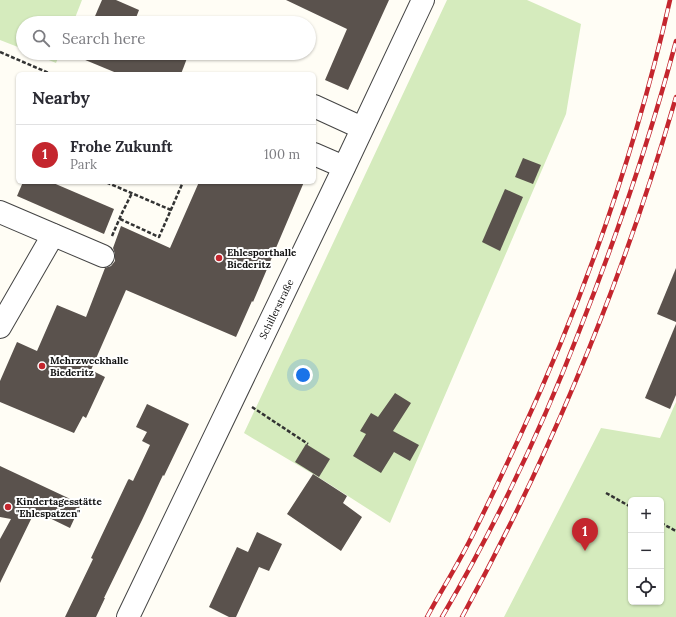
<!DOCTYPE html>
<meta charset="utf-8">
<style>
:root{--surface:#fff;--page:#f7f7f7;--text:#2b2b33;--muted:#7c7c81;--line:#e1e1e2;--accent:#c4262e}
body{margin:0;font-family:Lora,serif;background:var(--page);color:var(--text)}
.controls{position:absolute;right:12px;bottom:12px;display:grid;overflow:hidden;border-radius:6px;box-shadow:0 1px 3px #0004}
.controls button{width:36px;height:36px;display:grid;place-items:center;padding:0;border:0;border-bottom:1px solid var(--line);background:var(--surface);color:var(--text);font:20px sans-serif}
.you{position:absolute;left:303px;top:375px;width:14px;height:14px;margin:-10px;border:3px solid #fff;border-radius:50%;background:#1a73e8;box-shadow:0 0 0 6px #1a73e833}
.badge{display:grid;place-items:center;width:26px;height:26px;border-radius:50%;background:var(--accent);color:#fff;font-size:13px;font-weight:700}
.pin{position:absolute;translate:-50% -33px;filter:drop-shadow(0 1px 2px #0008)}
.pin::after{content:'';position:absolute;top:21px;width:14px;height:12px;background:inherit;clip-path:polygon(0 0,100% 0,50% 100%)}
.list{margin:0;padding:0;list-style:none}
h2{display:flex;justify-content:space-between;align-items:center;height:52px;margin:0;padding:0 16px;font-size:17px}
h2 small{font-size:13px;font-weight:400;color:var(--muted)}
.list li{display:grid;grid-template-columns:26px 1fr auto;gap:12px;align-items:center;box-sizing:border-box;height:60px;padding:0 16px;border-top:1px solid var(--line)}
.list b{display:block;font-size:15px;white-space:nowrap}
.list p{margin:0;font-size:13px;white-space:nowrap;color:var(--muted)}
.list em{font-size:13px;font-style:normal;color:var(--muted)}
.icon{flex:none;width:22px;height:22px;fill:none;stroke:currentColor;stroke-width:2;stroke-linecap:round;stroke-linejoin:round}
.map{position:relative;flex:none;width:676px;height:617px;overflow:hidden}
.search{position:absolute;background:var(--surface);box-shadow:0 1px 3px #0004;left:16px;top:16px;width:300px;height:44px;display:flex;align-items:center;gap:10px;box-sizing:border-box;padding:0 14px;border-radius:22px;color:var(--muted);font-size:15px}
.panel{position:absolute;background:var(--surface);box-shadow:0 1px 3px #0004;left:16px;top:72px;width:300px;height:112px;border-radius:6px}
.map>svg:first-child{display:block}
.green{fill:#d5ebbd;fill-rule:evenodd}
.building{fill:#5a524d}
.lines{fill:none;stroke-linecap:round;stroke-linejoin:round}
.minor-casing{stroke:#444;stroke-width:24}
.path{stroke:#333;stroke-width:2.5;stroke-dasharray:4 2;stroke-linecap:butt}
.minor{stroke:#fff;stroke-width:22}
.rail-casing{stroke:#c4262e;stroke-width:4.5}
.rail{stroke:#fff;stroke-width:3;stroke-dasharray:9;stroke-linecap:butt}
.poi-dot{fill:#c4262e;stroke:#fff;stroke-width:1.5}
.labels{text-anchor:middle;stroke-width:4;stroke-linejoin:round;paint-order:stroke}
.poi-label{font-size:10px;font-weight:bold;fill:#111;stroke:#fff;text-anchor:start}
.street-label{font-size:10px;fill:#111;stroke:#fff}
</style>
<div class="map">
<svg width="676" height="617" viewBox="0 0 676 617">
<rect width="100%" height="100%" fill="#fffdf5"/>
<g class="green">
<path d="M0 0H82L73 23H23V49L0 40Z"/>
<path d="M447 0H527L581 24 566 114 390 523 323 480 244 433Z"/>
<path d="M32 53H60L56 63Z"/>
<path d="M676 402V617H504L601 428 660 438ZM631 500H661V602H631Z"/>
</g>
<g class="building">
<path d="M102 0H116L139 10 134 23H92Z"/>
<path d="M286 0H389L348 90 325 80 347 29Z"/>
<path d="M80 53H189L181 74H119L78 57Z"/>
<path d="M523 158 541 165 533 184 515 177Z"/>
<path d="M23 182H51L114 209 104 234 17 196Z"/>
<path d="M199 182H304L253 302 252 301 236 337 126 290 91 370 105 377 86 418 83 416 74 433 0 402V381L17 342 37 351 57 305 86 317 105 268 111 266 115 261V254L113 248 121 226 170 248Z"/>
<path d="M505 189 523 197 500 251 482 242Z"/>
<path d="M676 268V322L657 314Z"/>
<path d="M676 324V395L670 409 645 398Z"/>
<path d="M395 393 411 403 393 431 419 445 410 461 394 452 381 473 353 456 366 434 360 431 371 413 378 417Z"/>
<path d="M147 404 189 424 164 476 163 475 143 518 104 598H105L96 617H65L93 559 91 558 128 480 129 479 133 481 150 445 142 441 147 432 136 427Z"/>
<path d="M306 444 330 459 319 477 295 462Z"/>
<path d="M0 466 81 504 70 528 35 511 0 583V539L11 519 0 517Z"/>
<path d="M313 474 347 496 343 503 362 517 341 551 287 514Z"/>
<path d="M257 532 282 544 269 571 259 567 236 617H229L209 607 237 547 248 552Z"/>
</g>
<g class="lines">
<g class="minor-casing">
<g id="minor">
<path d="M314 106 362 128"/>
<path d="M314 154 344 167"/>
<path d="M0 212 103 256"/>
<path d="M0 327 53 235"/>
<path d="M128 617 340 176 423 0"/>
</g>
</g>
<g class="path">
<path d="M0 52 51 74"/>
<path d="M109 182 108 183 171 210"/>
<path d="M120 219 159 237 183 182"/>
<path d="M112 236 122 213 132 193"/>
<path d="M252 407 308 444"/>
<path d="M606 493 631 507"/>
<path d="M661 523 676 531"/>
</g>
<use href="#minor" class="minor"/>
<g class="rail-casing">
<g id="rail">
<path d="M427 617C440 593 455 569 468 544 486 509 503 472 520 436 585 296 636 150 670 0"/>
<path d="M442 617C496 525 542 428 580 329 617 235 650 139 676 41"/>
<path d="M462 617C552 452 624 277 676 97"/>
</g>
</g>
<use href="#rail" class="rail"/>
</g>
<g class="poi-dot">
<circle cx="219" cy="258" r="4"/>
<circle cx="42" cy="366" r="4"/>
<circle cx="8" cy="507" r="4"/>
</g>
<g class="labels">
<g class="poi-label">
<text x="227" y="256">Ehlesporthalle<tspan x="227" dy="12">Biederitz</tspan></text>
<text x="50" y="364">Mehrzweckhalle<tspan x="50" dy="12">Biederitz</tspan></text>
<text x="16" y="505">Kindertagesstätte<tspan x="16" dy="12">"Ehlespatzen"</tspan></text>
</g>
<g class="street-label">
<text transform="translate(276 309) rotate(-64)" y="4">Schillerstraße</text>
</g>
</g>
</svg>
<div class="controls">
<button>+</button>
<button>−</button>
<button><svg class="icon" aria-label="locate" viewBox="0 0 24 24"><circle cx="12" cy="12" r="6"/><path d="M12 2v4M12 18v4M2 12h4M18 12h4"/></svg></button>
</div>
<div class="you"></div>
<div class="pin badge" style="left:585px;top:551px">1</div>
<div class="search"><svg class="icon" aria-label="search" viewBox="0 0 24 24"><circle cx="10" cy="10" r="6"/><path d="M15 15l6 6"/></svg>Search here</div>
<section class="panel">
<h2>Nearby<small></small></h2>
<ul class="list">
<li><span class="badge">1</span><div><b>Frohe Zukunft</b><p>Park</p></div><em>100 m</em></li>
</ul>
</section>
</div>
